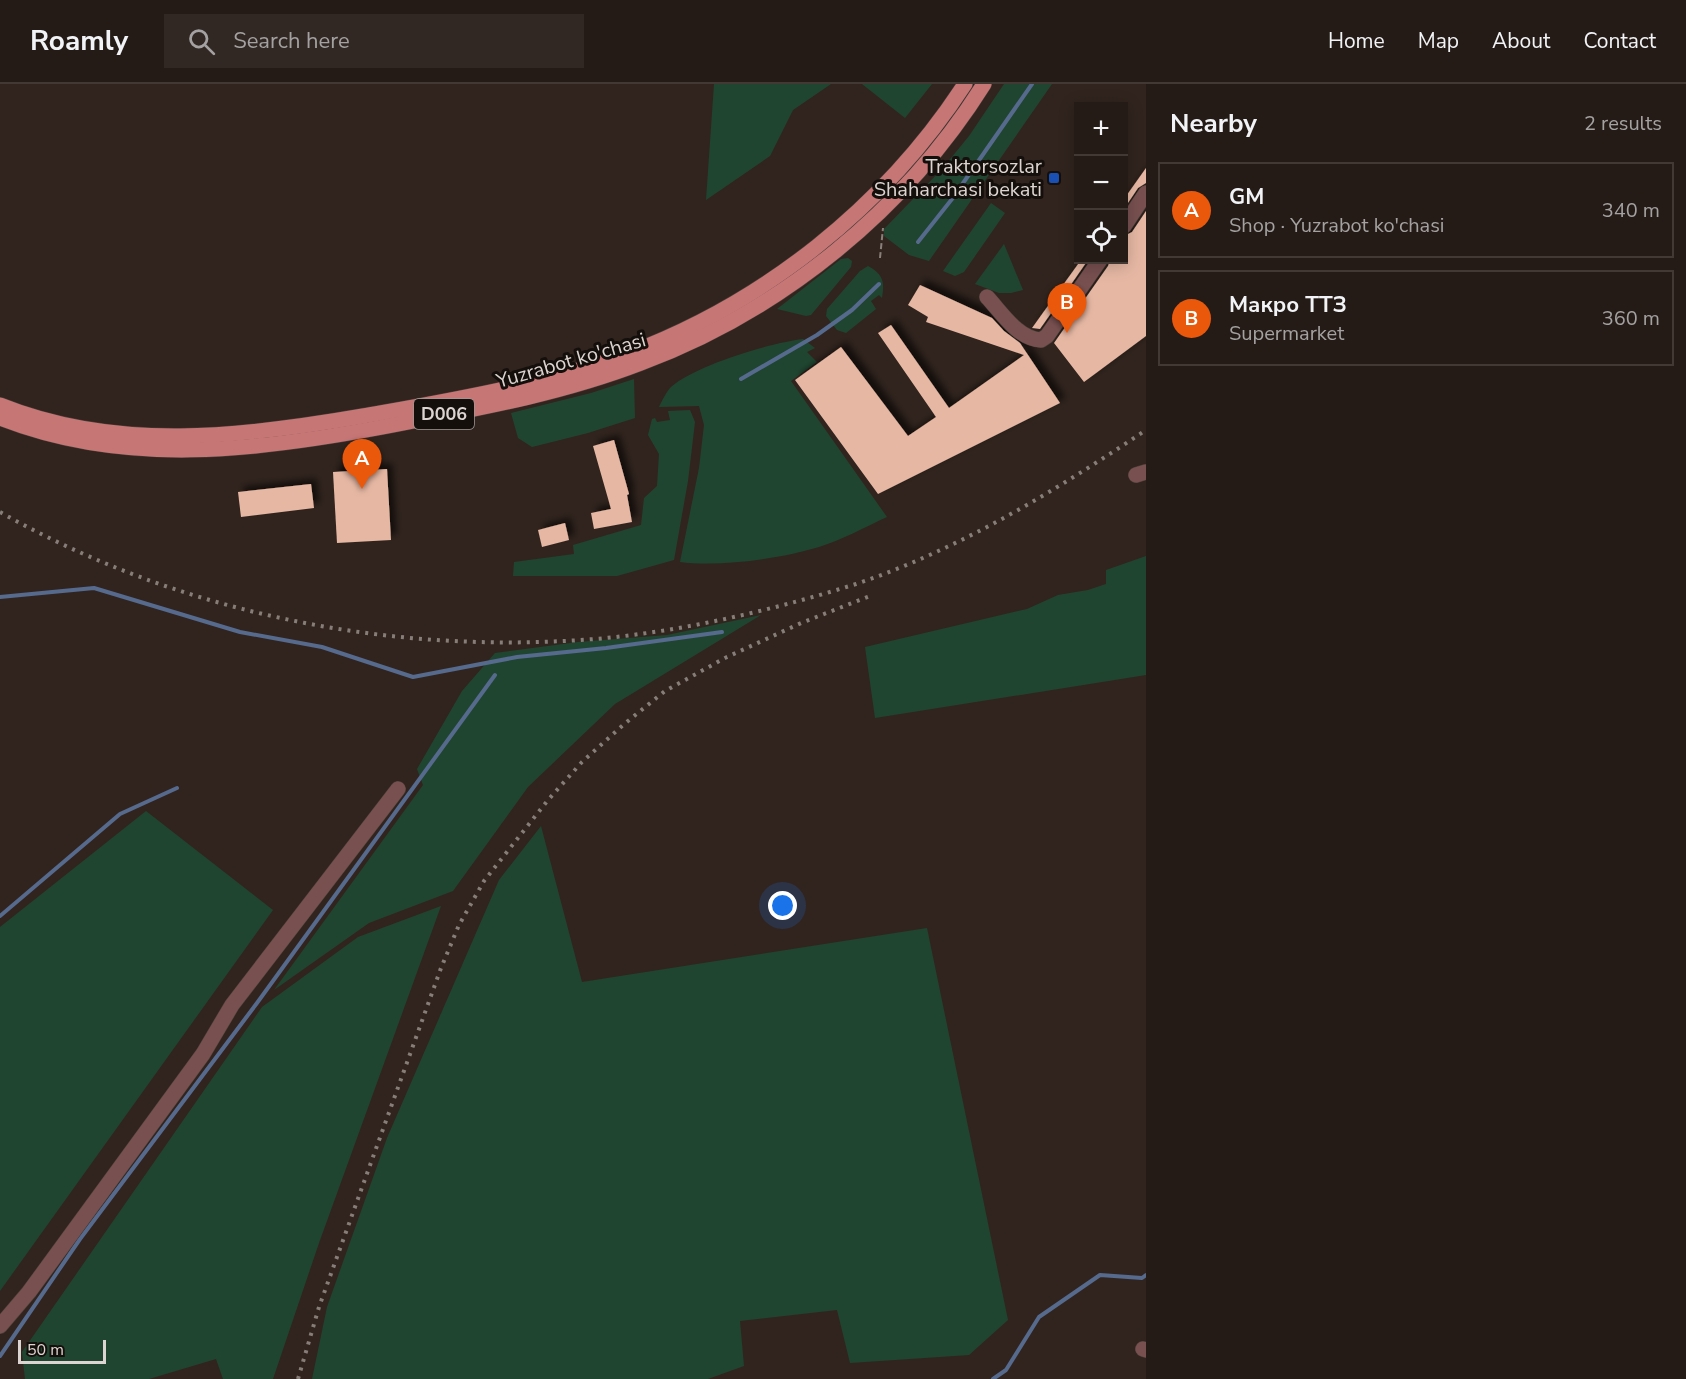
<!DOCTYPE html>
<meta charset="utf-8">
<style>
:root{--surface:#251b16;--page:#312823;--text:#f1f3f6;--muted:#a3a1a1;--line:#423935;--accent:#ea580c}
body{margin:0;font-family:"Nunito Sans",sans-serif;background:var(--page);color:var(--text)}
.controls{position:absolute;right:18px;top:18px;display:grid;overflow:hidden;border-radius:0px;box-shadow:0 3px 15px #0003}
.controls button{width:54px;height:54px;display:grid;place-items:center;padding:0;border:0;border-bottom:2px solid var(--line);background:var(--surface);color:var(--text);font:30px sans-serif}
.scale{position:absolute;left:18px;bottom:15px;width:88px;box-sizing:border-box;padding-left:6px;border:3px solid #dcd4d0;border-top:0;font-size:16px;line-height:21px;white-space:nowrap;color:#dcd4d0;-webkit-text-stroke:4px #150f0c;paint-order:stroke}
.you{position:absolute;left:783px;top:822px;width:21px;height:21px;margin:-15px;border:4px solid #fff;border-radius:50%;background:#1a73e8;box-shadow:0 0 0 9px #1a73e833}
.badge{display:grid;place-items:center;width:39px;height:39px;border-radius:50%;background:var(--accent);color:#fff;font-size:20px;font-weight:700}
.pin{position:absolute;translate:-50% -50px;filter:drop-shadow(0 2px 3px #0008)}
.pin::after{content:'';position:absolute;top:32px;width:21px;height:18px;background:inherit;clip-path:polygon(0 0,100% 0,50% 100%)}
.list{margin:0;padding:0;list-style:none}
h2{display:flex;justify-content:space-between;align-items:center;height:78px;margin:0;padding:0 24px;font-size:26px}
h2 small{font-size:20px;font-weight:400;color:var(--muted)}
.list li{display:grid;grid-template-columns:39px 1fr auto;gap:18px;align-items:center;box-sizing:border-box;height:96px;margin:0 12px 12px;padding:0 12px;border:2px solid var(--line);border-radius:0px}
.list b{display:block;font-size:22px;white-space:nowrap}
.list p{margin:0;font-size:20px;white-space:nowrap;color:var(--muted)}
.list em{font-size:20px;font-style:normal;color:var(--muted)}
.icon{flex:none;width:33px;height:33px;fill:none;stroke:currentColor;stroke-width:2;stroke-linecap:round;stroke-linejoin:round}
.map{position:relative;flex:none;width:1146px;height:1295px;overflow:hidden}
header{display:flex;align-items:center;gap:36px;box-sizing:border-box;height:84px;padding:0 30px;background:var(--surface);border-bottom:2px solid var(--line)}
header strong{font-size:28px}
nav{display:flex;gap:33px;margin-inline-start:auto;font-size:21px}
.search{width:420px;height:54px;background:var(--page);display:flex;align-items:center;gap:15px;box-sizing:border-box;padding:0 21px;border-radius:0px;color:var(--muted);font-size:22px}
main{display:flex}
aside{flex:1;background:var(--surface)}
.map>svg:first-child{display:block}
.green{fill:#1f4530}
.lines{fill:none;stroke-linecap:round;stroke-linejoin:round}
.stream{stroke:#566a8d;stroke-width:4}
.building{fill:#e6b8a4;filter:url(#shadow)}
.minor-casing{stroke:#4c403a;stroke-width:16}
.major-casing{stroke:#4c403a;stroke-width:16}
.path{stroke:#8a807b;stroke-width:2;stroke-dasharray:6 3;stroke-linecap:butt}
.minor{stroke:#785050;stroke-width:15}
.major{stroke:#c77676;stroke-width:15}
.rail{stroke:#887e79;stroke-width:4;stroke-dasharray:3 6;stroke-linecap:butt}
.transit-dot{fill:#1a4fb4;stroke:#150f0c;stroke-width:2}
.labels{text-anchor:middle;stroke-width:6;stroke-linejoin:round;paint-order:stroke}
.shield{fill:#150f0c;stroke:#a09995;stroke-width:1.5}
.shield-label{font-size:18px;font-weight:bold;fill:#dcd4d0}
.poi-label{font-size:20px;fill:#dcd4d0;stroke:#150f0c;text-anchor:end}
.street-label{font-size:20px;fill:#dcd4d0;stroke:#150f0c}
</style>
<header>
<strong>Roamly</strong>
<div class="search"><svg class="icon" aria-label="search" viewBox="0 0 24 24"><circle cx="10" cy="10" r="6"/><path d="M15 15l6 6"/></svg>Search here</div>
<nav><a>Home</a><a>Map</a><a>About</a><a>Contact</a></nav>
</header>
<main>
<div class="map">
<svg width="1146" height="1295" viewBox="0 0 1146 1295">
<defs>
<filter id="shadow"><feDropShadow dx="5.5" dy="-5.5" stdDeviation="3" flood-color="#0009"/></filter>
</defs>
<rect width="100%" height="100%" fill="#31241e"/>
<g class="green">
<path d="M714 0H831L793 26 770 72 706 116Z"/>
<path d="M862 0H932L905 34Z"/>
<path d="M1004 0H1052L929 177 909 171 884 152V145L942 85 969 52Z"/>
<path d="M991 119 1005 129 964 188 955 192 943 187Z"/>
<path d="M1004 160 1023 206 1011 209H999L975 200Z"/>
<path d="M848 174 852 177 851 183 811 231 806 232 777 225 841 175Z"/>
<path d="M868 182C883 190 885 198 882 214L879 211 871 217 876 225 846 249 837 246 826 232 827 225 860 187Z"/>
<path d="M803 255 815 264 807 268 817 278 791 297 887 433C865 443 842 456 819 463 779 475 721 483 680 478L699 384 704 341 699 322 659 323C662 317 666 308 671 303 696 281 770 259 803 255Z"/>
<path d="M634 295 635 334 588 349 532 363 518 354 511 329 591 309Z"/>
<path d="M690 326 695 338 688 397 674 476 617 492H513L514 478 574 470 573 461 641 441 644 414 657 402 659 370 648 351 652 335 655 334 657 338 670 336 668 327Z"/>
<path d="M1146 472V591L875 634 865 563 1027 525 1058 511 1088 506 1106 500V486Z"/>
<path d="M761 531 615 620 528 703 453 807 369 839 274 906 423 701 417 685 462 607 495 569 578 558 667 551Z"/>
<path d="M146 727 273 826 0 1207V843Z"/>
<path d="M541 742 582 898 927 844 1008 1236 969 1271 850 1279 837 1226 740 1237 744 1282 708 1295H312L327 1223 387 1054 499 796Z"/>
<path d="M441 822 319 1159 273 1295H223L216 1275 149 1295H25L22 1268 262 923 358 853Z"/>
</g>
<g class="lines">
<g class="stream">
<path d="M918 158 952 115 1032 0"/>
<path d="M741 295 817 251 852 226 879 200"/>
<path d="M0 513 94 504 240 548 322 563 413 593 517 573 606 564 722 548"/>
<path d="M0 832 120 730 177 704"/>
<path d="M0 1272 80 1155 257 919 495 591"/>
<path d="M993 1295 1006 1286 1039 1233 1100 1191 1142 1194 1146 1191"/>
</g>
</g>
<g class="building">
<path d="M1146 84V99L1138 104 1124 125V115Z"/>
<path d="M1146 127V252L1084 298 1054 259 1108 182 1110 176H1124V152L1132 148Z"/>
<path d="M1081 176H1088L1040 245 1032 244Z"/>
<path d="M920 201 992 234 1004 247 1020 259 1060 319 878 410 795 296 841 263 908 352 936 333 878 249 891 241 949 324 1024 271 926 238 928 233 908 221Z"/>
<path d="M614 356 629 410 627 411 632 438 594 445 591 429 611 425 593 362Z"/>
<path d="M387 385 391 456 337 459 333 388Z"/>
<path d="M311 400 314 424 241 433 238 408Z"/>
<path d="M565 439 569 456 542 463 538 446Z"/>
</g>
<g class="lines">
<g class="minor-casing">
<g id="minor">
<path d="M1124 142 1146 109"/>
<path d="M987 213C1002 229 1018 255 1041 256L1047 252 1100 176"/>
<path d="M1136 391 1146 388"/>
<path d="M0 1242 29 1208 203 970 232 921 398 705"/>
<path d="M1143 1265 1146 1266"/>
</g>
</g>
<g class="major-casing">
<g id="major">
<path d="M0 321C117 368 242 353 363 332 452 316 542 301 627 270 764 219 885 123 965 0"/>
<path d="M0 334C124 383 256 367 383 343 470 326 558 311 641 279 781 227 905 126 984 0"/>
</g>
</g>
<path class="path" d="M880 174 883 144"/>
<use href="#minor" class="minor"/>
<use href="#major" class="major"/>
<g class="rail">
<path d="M0 428C182 531 399 573 606 554 688 546 777 525 856 500 960 465 1055 407 1146 346"/>
<path d="M298 1295 319 1223 441 884 459 841 484 797 548 716 582 678 623 641 665 607 725 574 801 539 870 512"/>
</g>
</g>
<rect class="transit-dot" x="1048" y="88" width="12" height="12" rx="3"/>
<g class="labels">
<rect class="shield" x="414" y="315" width="60" height="30" rx="4.5"/>
<g class="shield-label">
<text x="444" y="336">D006</text>
</g>
<g class="poi-label">
<text x="1042" y="89">Traktorsozlar<tspan x="1042" dy="23">Shaharchasi bekati</tspan></text>
</g>
<g class="street-label">
<text transform="translate(571 276) rotate(-16)" y="7">Yuzrabot ko'chasi</text>
</g>
</g>
</svg>
<div class="controls">
<button>+</button>
<button>−</button>
<button><svg class="icon" aria-label="locate" viewBox="0 0 24 24"><circle cx="12" cy="12" r="6"/><path d="M12 2v4M12 18v4M2 12h4M18 12h4"/></svg></button>
</div>
<div class="scale">50 m</div>
<div class="you"></div>
<div class="pin badge" style="left:362px;top:405px">A</div>
<div class="pin badge" style="left:1067px;top:249px">B</div>
</div>
<aside>
<h2>Nearby<small>2 results</small></h2>
<ul class="list">
<li><span class="badge">A</span><div><b>GM</b><p>Shop · Yuzrabot ko'chasi</p></div><em>340 m</em></li>
<li><span class="badge">B</span><div><b>Макро ТТЗ</b><p>Supermarket</p></div><em>360 m</em></li>
</ul>
</aside>
</main>
